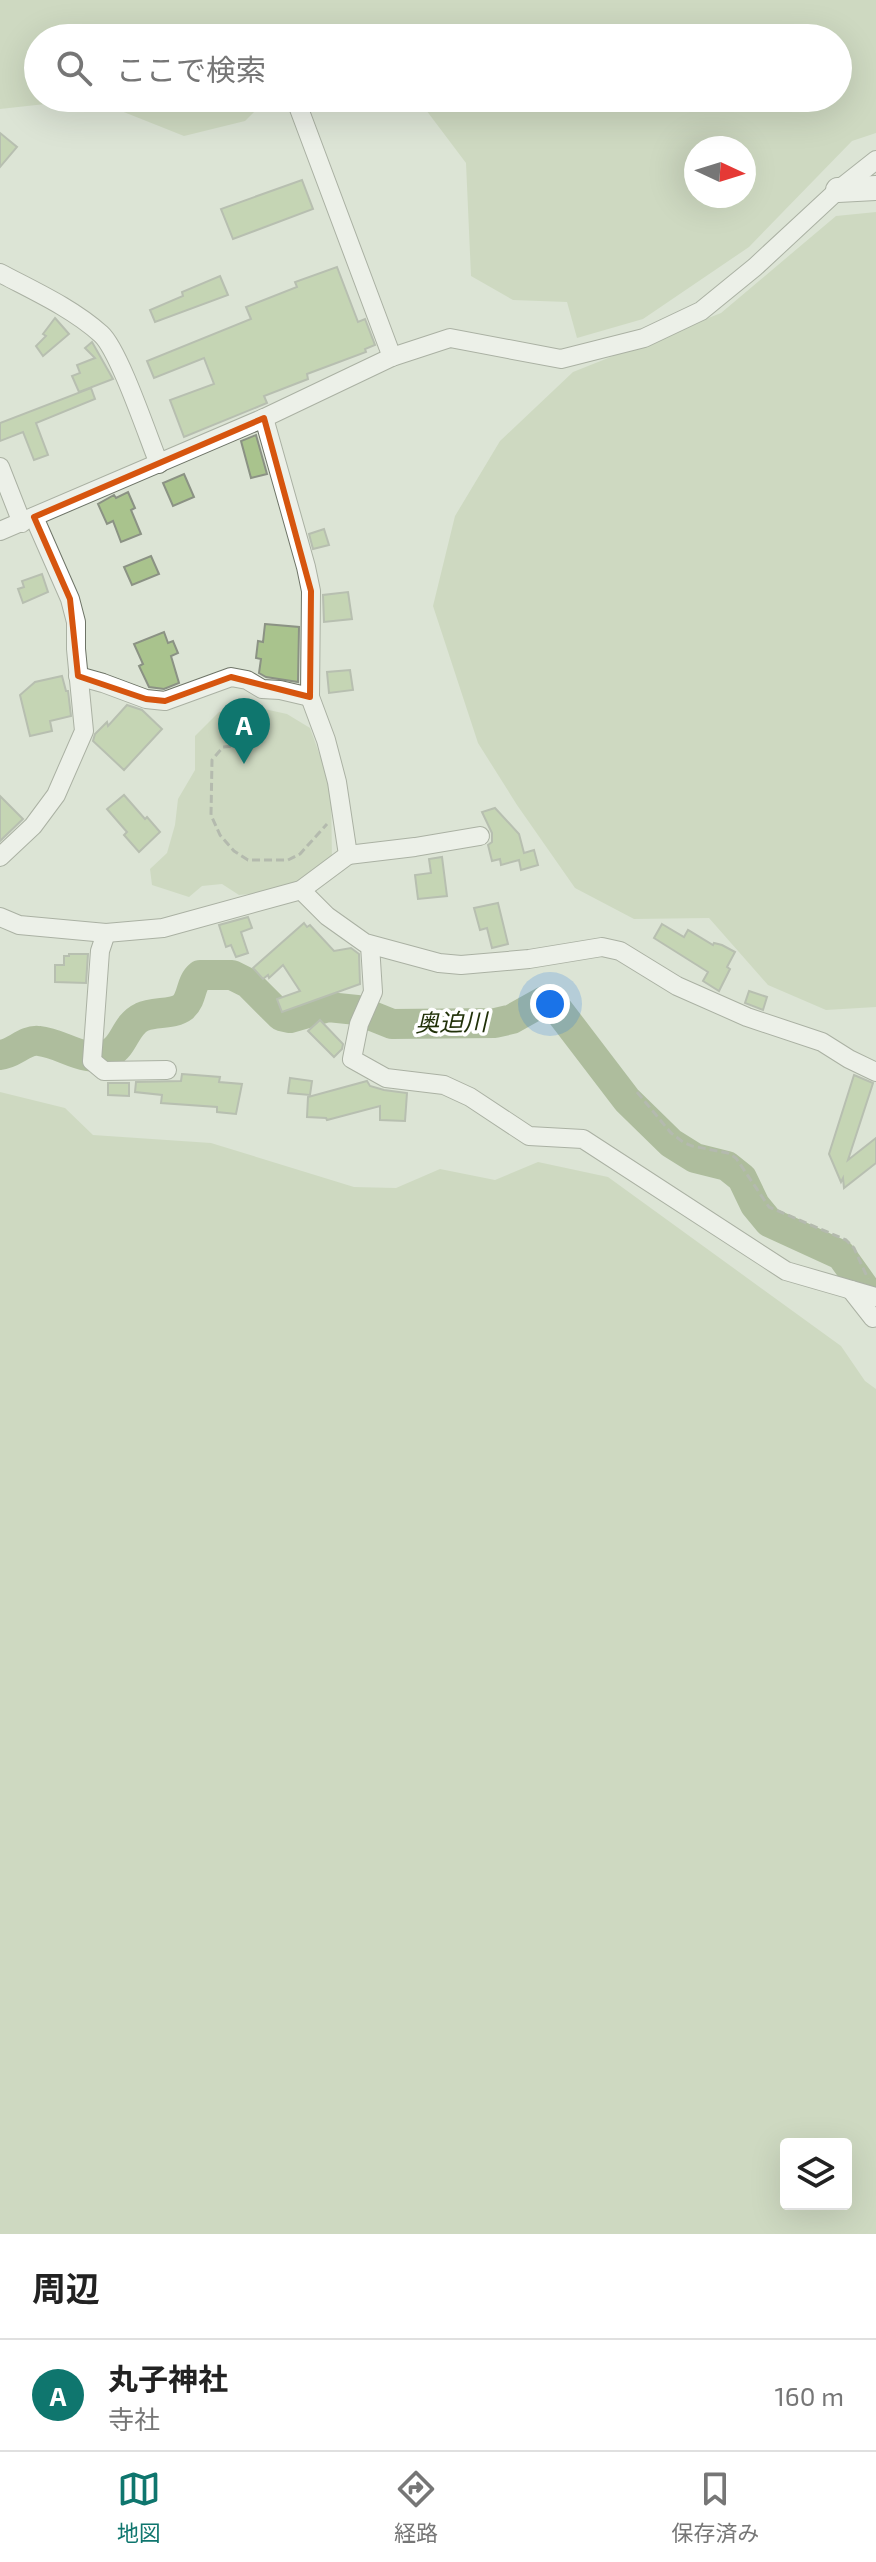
<!DOCTYPE html>
<html lang="ja">
<meta charset="utf-8">
<style>
:root{--surface:#fff;--page:#f6f6f6;--text:#222;--muted:#767676;--line:#e0e0e0;--accent:#0f766e}
body{margin:0;font-family:"Exo 2","Noto Sans JP",sans-serif;background:var(--page);color:var(--text)}
.controls{position:absolute;right:24px;bottom:24px;display:grid;overflow:hidden;border-radius:8px;box-shadow:0 8px 32px #0002}
.controls button{width:72px;height:72px;display:grid;place-items:center;padding:0;border:0;border-bottom:2px solid var(--line);background:var(--surface);color:var(--text);font:40px sans-serif}
.compass{position:absolute;left:684px;top:136px;width:72px;height:72px;border-radius:50%;background:var(--surface);box-shadow:0 8px 32px #0002;rotate:94deg}
.you{position:absolute;left:550px;top:1004px;width:28px;height:28px;margin:-20px;border:6px solid #fff;border-radius:50%;background:#1a73e8;box-shadow:0 0 0 12px #1a73e833}
.badge{display:grid;place-items:center;width:52px;height:52px;border-radius:50%;background:var(--accent);color:#fff;font-size:26px;font-weight:700}
.pin{position:absolute;translate:-50% -66px;filter:drop-shadow(0 2px 4px #0008)}
.pin::after{content:'';position:absolute;top:42px;width:28px;height:24px;background:inherit;clip-path:polygon(0 0,100% 0,50% 100%)}
.list{margin:0;padding:0;list-style:none}
h2{display:flex;justify-content:space-between;align-items:center;height:104px;margin:0;padding:0 32px;font-size:34px}
h2 small{font-size:26px;font-weight:400;color:var(--muted)}
.list li{display:grid;grid-template-columns:52px 1fr auto;gap:24px;align-items:center;box-sizing:border-box;height:112px;padding:0 32px;border-top:2px solid var(--line)}
.list b{display:block;font-size:30px;white-space:nowrap}
.list p{margin:0;font-size:26px;white-space:nowrap;color:var(--muted)}
.list em{font-size:26px;font-style:normal;color:var(--muted)}
.icon{flex:none;width:44px;height:44px;fill:none;stroke:currentColor;stroke-width:2;stroke-linecap:round;stroke-linejoin:round}
.map{position:relative;flex:none;width:876px;height:2234px;overflow:hidden}
.search{position:absolute;background:var(--surface);box-shadow:0 8px 32px #0002;left:24px;right:24px;top:24px;height:88px;display:flex;align-items:center;gap:20px;box-sizing:border-box;padding:0 28px;border-radius:44px;color:var(--muted);font-size:30px}
.sheet{height:216px;background:var(--surface)}
nav{display:flex;justify-content:space-around;align-items:center;box-sizing:border-box;height:112px;border-top:2px solid var(--line);background:var(--surface);font-size:22px;color:var(--muted)}
nav a{display:grid;justify-items:center;gap:4px}
nav .on{color:var(--accent)}
.map>svg:first-child{display:block}
.green{fill:#bccda9;fill-rule:evenodd}
.lines{fill:none;stroke-linecap:round;stroke-linejoin:round}
.river{stroke:#758e5a;stroke-width:30}
.building{fill:#a9c38d;stroke:#8b9284;stroke-width:2}
.street-casing{stroke:#6e7467;stroke-width:20}
.secondary-casing{stroke:#6e7467;stroke-width:26}
.path{stroke:#83887e;stroke-width:3;stroke-dasharray:8 4;stroke-linecap:butt}
.street{stroke:#fff;stroke-width:18}
.secondary{stroke:#fff;stroke-width:24}
.marked{fill:none;stroke:#d6550f;stroke-width:6;stroke-linejoin:round}
.labels{text-anchor:middle;stroke-width:7;stroke-linejoin:round;paint-order:stroke}
.water-label{font-size:24px;font-style:italic;fill:#213109;stroke:#fff}
</style>
<div class="map">
<svg width="876" height="2234" viewBox="0 0 876 2234">
<rect width="100%" height="100%" fill="#dce4d5"/>
<g class="green">
<path d="M0 0H876V133L852 141 749 247 643 319 577 338 567 302 513 300 471 276 466 163 417 98H838V38H38V98H268L245 121 184 136 91 99 0 109ZM744 148V196H696V148Z"/>
<path d="M876 212V1007L826 1010 768 985 709 918 634 919 575 888 517 805 478 743 433 606 455 516 500 441 573 372 721 313 836 216Z"/>
<path d="M250 706 287 714 310 728 331 786 332 862 321 873 273 892 239 895 222 884 202 886 189 897 152 885 150 869 167 853 175 825 178 799 195 770V736L219 712Z"/>
<path d="M0 1092 65 1108 93 1135 211 1143 354 1187 396 1188 440 1169 495 1180 538 1162 608 1177 841 1346 865 1381 876 1389V2234H0ZM846 2144V2204H786V2144Z"/>
</g>
<g class="lines">
<path class="river" d="M0 1055C14 1054 25 1039 39 1041 63 1043 85 1065 110 1053 125 1045 125 1025 142 1017 154 1011 173 1015 183 1007 193 998 190 983 200 975H232L248 983 281 1016 290 1018 328 1007 357 1010 392 1024 495 1023 512 1019 544 1001 553 1003 627 1100 671 1143 695 1158 727 1166 742 1178 755 1205 769 1222 841 1255 876 1304"/>
</g>
<g class="building">
<path d="M0 133 17 147 0 167Z"/>
<path d="M302 180 313 209 233 239 221 209Z"/>
<path d="M337 267 358 322 365 319 375 345 365 349 366 352 307 374 308 379 264 396 267 403 184 437 170 400 214 384 204 358 154 378 147 361 251 319 246 307 297 287 295 282Z"/>
<path d="M220 276 228 295 155 322 150 310 183 296 182 292Z"/>
<path d="M55 318 69 334 43 356 36 346 46 336 43 334Z"/>
<path d="M92 342 113 379 79 392 72 376 80 373 77 365 95 358 85 348Z"/>
<path d="M91 388 95 399 36 423 48 455 34 460 23 432 0 441V423Z"/>
<path d="M256 435 267 474 251 478 241 441Z"/>
<path d="M184 474 194 497 173 506 163 483Z"/>
<path d="M128 492 135 508 131 510 141 534 121 542 113 521 107 524 98 504 114 495 116 498Z"/>
<path d="M324 529 329 545 313 549 309 534Z"/>
<path d="M151 556 159 574 132 585 124 567Z"/>
<path d="M42 574 48 592 23 603 18 589 24 587 22 581Z"/>
<path d="M348 592 352 619 324 622 323 595Z"/>
<path d="M265 624 299 627 298 682 266 677 259 673 261 659 256 658 258 641 263 642Z"/>
<path d="M164 632 168 643 173 641 178 653 171 656 179 683 164 689 149 687 139 666 143 664 134 644Z"/>
<path d="M350 670 353 690 329 693 327 672Z"/>
<path d="M62 676 66 691H68L71 716 50 721 52 731 30 736 20 695 35 682Z"/>
<path d="M127 705 142 710 162 729 124 770 93 741 95 734 107 722 108 726Z"/>
<path d="M124 795 145 819 147 817 160 832 139 852 124 835 127 832 107 809Z"/>
<path d="M0 796 23 819 0 841Z"/>
<path d="M495 808 519 834 524 853 534 850 538 865 521 870 519 860 501 865 500 859 492 861 488 845 492 842V833L482 812Z"/>
<path d="M442 857 447 896 418 899 415 875 431 873 429 859Z"/>
<path d="M498 903 508 944 492 948 487 928 480 930 474 908Z"/>
<path d="M248 917 252 928 241 932 248 953 236 957 231 945 226 947 219 925Z"/>
<path d="M304 923 307 927 310 925 334 951 351 948 359 954 360 984 282 1012 277 999 300 991 283 965 269 978 268 975 263 979 253 968Z"/>
<path d="M662 924 684 937 688 930 713 945 714 943 722 945 735 952 727 967 730 969 719 991 703 981 708 972 654 938Z"/>
<path d="M69 954H88L86 983 55 982V965H64V956H69Z"/>
<path d="M749 991 767 997 763 1010 745 1003Z"/>
<path d="M320 1020 343 1044 342 1049 334 1057 308 1031Z"/>
<path d="M182 1074 220 1077 219 1082 242 1084 236 1114 217 1112V1107L161 1103 162 1095 135 1092 136 1082 181 1081Z"/>
<path d="M854 1075 873 1083 848 1160 876 1138V1163L844 1188 843 1178 841 1182 829 1154Z"/>
<path d="M290 1078 312 1081 310 1095 288 1093Z"/>
<path d="M367 1081 370 1086 384 1090 407 1093 405 1121 380 1120V1106L327 1120 326 1118 307 1117 308 1097Z"/>
<path d="M108 1083H129V1096L108 1095Z"/>
</g>
<g class="lines">
<g class="street-casing">
<g id="street">
<path d="M295 98 392 357"/>
<path d="M0 273C34 291 72 308 101 334 119 350 148 437 159 464"/>
<path d="M0 467 22 523"/>
<path d="M0 531 264 418 392 357 450 338 561 359 644 338 701 311 755 267 838 190 876 160"/>
<path d="M78 676 103 683 146 699 165 701 231 677 247 680 262 689 280 690 310 697"/>
<path d="M348 855 415 847 480 836"/>
<path d="M0 857 33 826 56 795 84 731 76 649V622L70 599 34 517"/>
<path d="M301 890 327 916 365 943 439 963 461 965 529 959 602 947 620 951 677 986 747 1017 822 1042 849 1059 876 1072"/>
<path d="M0 917 19 925 106 933 163 928 301 890 348 855 337 782 326 740 310 697 311 591 306 567 264 418"/>
<path d="M106 933 100 951 92 1061 104 1071 167 1070"/>
<path d="M370 945 373 992 359 1024 352 1059 386 1078 444 1085 470 1097 529 1136 583 1139 786 1271 876 1297"/>
<path d="M851 1290 873 1318"/>
</g>
</g>
<g class="secondary-casing">
<path id="secondary" d="M838 190 876 188"/>
</g>
<g class="path">
<path d="M243 745 223 747 212 760 211 815 220 835 234 851 248 860H288L300 854 327 824"/>
<path d="M637 1092 671 1133 683 1142 692 1146 728 1153 736 1158 769 1207 846 1240 854 1248 868 1279"/>
</g>
<use href="#street" class="street"/>
<use href="#secondary" class="secondary"/>
</g>
<path d="M0 0H876V2234H0ZM264 418 311 591 310 697 231 677 165 701 146 699 78 676 70 599 34 517Z" fill="#dce4d5" fill-opacity=".55" fill-rule="evenodd"/>
<path class="marked" d="M264 418 311 591 310 697 231 677 165 701 146 699 78 676 70 599 34 517Z"/>
<g class="labels">
<g class="water-label">
<text transform="translate(451 1023) rotate(-1)" y="8">奥迫川</text>
</g>
</g>
</svg>
<div class="controls">
<button><svg class="icon" aria-label="layers" viewBox="0 0 24 24"><path d="M12 4l9 5-9 5-9-5zM3 14l9 5 9-5"/></svg></button>
</div>
<svg class="compass" viewBox="-18 -18 36 36"><path d="M0-13l5 13h-10z" fill="#e53935"/><path d="M0 13l5-13h-10z" fill="#767676"/></svg>
<div class="you"></div>
<div class="pin badge" style="left:244px;top:764px">A</div>
<div class="search"><svg class="icon" aria-label="search" viewBox="0 0 24 24"><circle cx="10" cy="10" r="6"/><path d="M15 15l6 6"/></svg>ここで検索</div>
</div>
<section class="sheet">
<h2>周辺<small></small></h2>
<ul class="list">
<li><span class="badge">A</span><div><b>丸子神社</b><p>寺社</p></div><em>160 m</em></li>
</ul>
</section>
<nav>
<a class="on"><svg class="icon" aria-label="map" viewBox="0 0 24 24"><path d="M3 6l6-2 6 2 6-2v14l-6 2-6-2-6 2zM9 4v14M15 6v14"/></svg>地図</a>
<a><svg class="icon" aria-label="directions" viewBox="0 0 24 24"><path d="M12 3l9 9-9 9-9-9zM9 14v-3h6M13 9l2 2-2 2"/></svg>経路</a>
<a><svg class="icon" aria-label="saved" viewBox="0 0 24 24"><path d="M7 4h10v16l-5-4-5 4z"/></svg>保存済み</a>
</nav>
